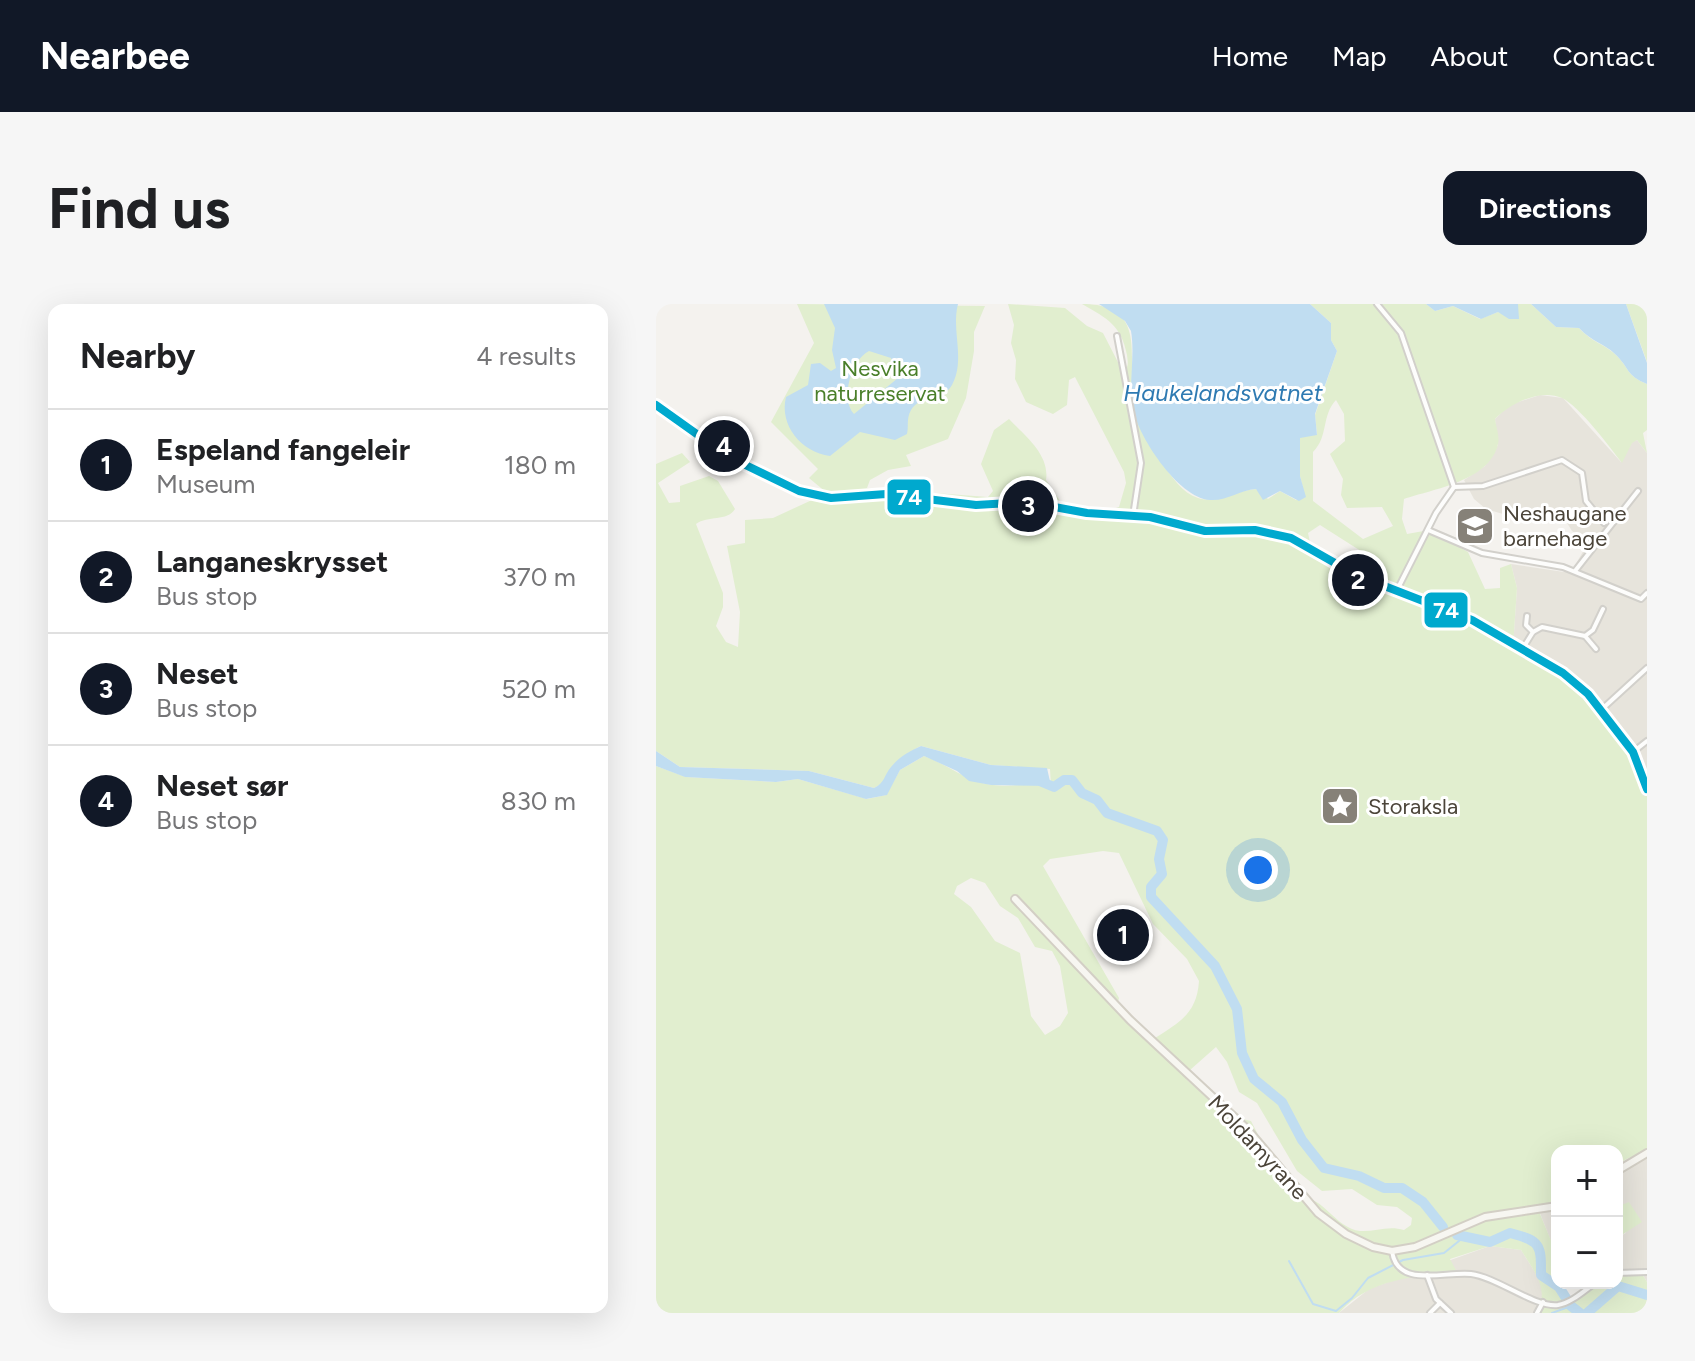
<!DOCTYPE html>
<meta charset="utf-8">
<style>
:root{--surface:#fff;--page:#f6f6f6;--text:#202124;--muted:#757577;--line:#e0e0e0;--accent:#111827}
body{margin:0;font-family:Figtree,sans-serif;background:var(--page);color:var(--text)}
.controls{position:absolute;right:24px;bottom:24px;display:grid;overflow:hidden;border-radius:16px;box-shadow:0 8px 32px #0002}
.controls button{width:72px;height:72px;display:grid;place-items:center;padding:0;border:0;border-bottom:2px solid var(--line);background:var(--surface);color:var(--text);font:40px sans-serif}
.you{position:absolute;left:602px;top:566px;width:28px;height:28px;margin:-20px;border:6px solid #fff;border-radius:50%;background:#1a73e8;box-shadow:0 0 0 12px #1a73e833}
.badge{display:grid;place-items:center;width:52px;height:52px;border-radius:50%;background:var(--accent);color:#fff;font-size:26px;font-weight:700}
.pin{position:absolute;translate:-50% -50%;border:4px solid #fff;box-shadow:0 2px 8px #0006}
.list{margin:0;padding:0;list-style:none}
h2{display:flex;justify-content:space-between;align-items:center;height:104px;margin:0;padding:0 32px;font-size:34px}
h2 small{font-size:26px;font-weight:400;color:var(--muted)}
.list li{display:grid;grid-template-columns:52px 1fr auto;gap:24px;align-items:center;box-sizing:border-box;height:112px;padding:0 32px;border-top:2px solid var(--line)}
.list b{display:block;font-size:30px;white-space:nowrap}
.list p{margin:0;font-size:26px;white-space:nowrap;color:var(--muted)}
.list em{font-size:26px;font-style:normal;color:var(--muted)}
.map{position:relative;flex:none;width:991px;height:1009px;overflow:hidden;border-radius:16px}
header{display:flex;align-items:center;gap:48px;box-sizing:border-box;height:112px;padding:0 40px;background:var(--accent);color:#fff}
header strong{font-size:38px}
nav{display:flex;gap:44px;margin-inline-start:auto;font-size:28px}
.intro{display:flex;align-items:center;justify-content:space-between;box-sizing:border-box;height:192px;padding:0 48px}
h1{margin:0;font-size:56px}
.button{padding:20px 36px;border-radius:16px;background:var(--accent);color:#fff;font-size:28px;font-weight:700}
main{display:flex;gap:48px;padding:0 48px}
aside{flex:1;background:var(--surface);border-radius:16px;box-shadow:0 8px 32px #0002}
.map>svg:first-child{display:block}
.residential{fill:#e7e4dc}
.green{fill:#e1eecf;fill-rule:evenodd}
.water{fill:#c0ddf1;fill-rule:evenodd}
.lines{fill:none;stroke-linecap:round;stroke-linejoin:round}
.stream{stroke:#c0ddf1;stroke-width:2}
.river{stroke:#c0ddf1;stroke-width:10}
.street-casing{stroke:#d2d0cb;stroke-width:8}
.secondary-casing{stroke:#d3cfc5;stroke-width:10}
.street{stroke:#fdfdfc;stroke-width:4}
.secondary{stroke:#f7f6f1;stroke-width:6}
.bus-1-casing{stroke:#fff;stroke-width:14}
.bus-1{stroke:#00a9ce;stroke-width:8}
.labels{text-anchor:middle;stroke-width:6;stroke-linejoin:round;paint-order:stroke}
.park-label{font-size:22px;fill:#4a7f2a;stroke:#fff}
.poi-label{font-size:22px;fill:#4b4439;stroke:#fff;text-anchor:start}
.street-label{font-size:22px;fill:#4b4439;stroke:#fff}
.water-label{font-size:24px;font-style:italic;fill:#2e7ab2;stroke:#fff}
.line-badge{stroke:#fff;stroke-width:3}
.badge-label{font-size:22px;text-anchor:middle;font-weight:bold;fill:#fff}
</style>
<header>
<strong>Nearbee</strong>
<nav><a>Home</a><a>Map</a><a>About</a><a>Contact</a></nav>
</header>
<div class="intro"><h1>Find us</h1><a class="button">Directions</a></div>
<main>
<aside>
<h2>Nearby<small>4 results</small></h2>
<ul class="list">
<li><span class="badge">1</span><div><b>Espeland fangeleir</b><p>Museum</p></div><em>180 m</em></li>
<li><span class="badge">2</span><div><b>Langaneskrysset</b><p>Bus stop</p></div><em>370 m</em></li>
<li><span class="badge">3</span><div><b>Neset</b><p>Bus stop</p></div><em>520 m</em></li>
<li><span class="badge">4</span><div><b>Neset sør</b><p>Bus stop</p></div><em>830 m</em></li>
</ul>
</aside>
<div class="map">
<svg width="991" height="1009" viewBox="0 0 991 1009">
<rect width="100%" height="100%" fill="#f4f2ee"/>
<g class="residential">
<path d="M884 91 907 94 965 158 976 138 981 136 991 149V492L987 493 969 443 857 343 861 284 855 260 908 268 918 263 932 239 916 227 905 209 893 203 857 213 830 205 818 195 808 176 829 162 842 141 839 115 853 101Z"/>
<path d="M991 845V978L985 968H961V934L970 929 966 900 961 903V860Z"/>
<path d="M901 899V937L896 940 882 904Z"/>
<path d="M834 942 865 946 886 979 887 999 882 1009H683L713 985Z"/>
</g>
<g class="green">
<path d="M141 0 329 2 318 28V47L310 94 292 135 250 151 255 162 232 166 214 176 211 184 332 193 337 187 325 160 338 126 353 115C369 132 394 151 390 176L406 200 453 206 463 203 470 179 468 168 419 73 413 76 411 101 397 110 370 98 359 75 360 56 355 39 358 21 352 0 409 4 431 22 447 29 467 68C473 63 472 59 471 51 465 21 452 15 426 0 501 0 465 67 480 113 485 129 498 146 507 160 517 174 525 188 542 194 562 200 581 186 600 185L612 195 624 187 640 196 649 193 644 172V133L661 130 659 111 681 47 675 36V19L654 0H770L779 7 797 2 824 15 842 8 862 15V0H875L900 23 923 24C937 39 948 40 959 50 974 64 969 71 991 80V126L987 129 991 149 981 136 976 139 966 159C954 143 923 102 906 94 884 84 854 100 839 115 840 122 844 134 842 140 834 177 777 185 748 195L746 215 751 230 773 226 812 248 829 285 844 284V264L855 260 861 284 857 343C898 369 946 399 969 444 977 459 981 477 987 492H991V845L961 860V847H901V899L882 905 896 939 901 937 898 975 915 993 940 979H961V968H985L991 978V1009H882C893 984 878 967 865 946L834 942 794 955 802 970C759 971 713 975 683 1009H0V462L30 473 120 478 142 475 211 495 230 491 244 466 268 452C293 461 311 478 337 481 357 484 375 477 395 482L394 465 335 461 265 442C244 451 238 475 218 484L153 467 24 463 0 447V160L26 149 34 158 2 179 13 199 24 198V182L53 172 62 177 79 205C71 218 52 211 40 220L67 289V303L60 322 70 338 82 343 84 308 71 242 89 239V216L117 214 171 189 153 174 162 165 115 118 158 39ZM680 96 688 110 689 137 674 150 687 175 685 191 691 204 726 203 737 222 707 235 657 197V148C673 132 665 112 680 96ZM664 221 719 256 699 272 655 243 652 229ZM447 547 463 549 497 620 531 655 543 677C541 709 524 718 499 734L461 702 463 694 387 562 394 555ZM315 574 329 579 344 602 362 614 379 643 396 647 404 662 412 709 404 722 389 731 375 712 364 649 339 637 315 603 298 590 301 582ZM560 743 571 758 583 788 601 799 641 867 666 887 696 885 721 901 741 903 756 914 755 921 748 926C732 921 719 928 704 927 679 924 667 891 643 893L618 862 595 817 570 811 530 775 534 766Z"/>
<path d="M970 0H991V58Z"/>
<path d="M973 898 986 918 961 934V903Z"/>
</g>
<g class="water">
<path d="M168 0H302C295 26 310 56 296 81 288 96 265 90 255 106 250 115 253 122 251 130L239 136 204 128 174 152C145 148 123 121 130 93L152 81 155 60 164 59 175 67 180 64 176 46 179 24ZM213 47 235 54 242 74 198 110C184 95 195 56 213 47Z"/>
<path d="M443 0H654L675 19V36L681 47 659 110 661 131 644 134V172L650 193 643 197 624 187 607 196 600 185C583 186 572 197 554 196 522 194 480 130 476 101 473 76 479 51 475 27L469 17Z"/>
<path d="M770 0H862L863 15H853L842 8 825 15 797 2 779 7Z"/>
<path d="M875 0H970L991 59V80C969 71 974 64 959 50 949 40 936 38 923 24L900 23Z"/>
<path d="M265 442 335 461 391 464 395 482 335 481 313 477 301 467 268 452 244 466 231 491 210 495 142 475 120 478 29 473 0 462V447L24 463 153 467 218 484C229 479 228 471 235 463 243 453 254 447 265 442Z"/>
</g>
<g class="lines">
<g class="stream">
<path d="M633 957 657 1000 680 1007 696 994 712 974 747 956 788 949 808 933"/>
<path d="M896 1009 915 1002"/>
</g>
<g class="river">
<path d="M386 478 398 483 408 476H416L426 489 441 496 451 509 501 527 507 536 503 555 506 570 495 583V593L559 662 581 705 586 749 598 775 626 798 646 836 668 864 703 872 728 884H746L767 898 787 923"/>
<path d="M801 931 834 938 854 929C886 937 885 942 885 971L903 983 915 1002 924 1009"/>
<path d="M931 1009 962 982 991 991"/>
</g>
<g class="street-casing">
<g id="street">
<path d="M721 0 745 29 798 183"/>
<path d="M461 32 485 159 477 212"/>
<path d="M772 226 826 249 907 263 985 295 991 289"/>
<path d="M919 267 982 187"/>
<path d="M740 288 780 209 798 183 827 182 906 156 926 169 930 197 948 219"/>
<path d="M871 312 870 321 877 328"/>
<path d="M929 332 940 345"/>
<path d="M867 344 877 328 886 323 929 332 937 326 947 305"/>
<path d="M945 406 991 364"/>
<path d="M977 448 991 437"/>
<path d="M736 947C741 985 789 967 815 970 841 973 879 1004 902 1001 915 999 928 987 939 979"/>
<path d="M961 969 991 968"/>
<path d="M771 971 780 995 795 1009"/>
<path d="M774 1009 784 999"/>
<path d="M881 1009 887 998"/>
</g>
</g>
<g class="secondary-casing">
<g id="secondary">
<path d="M0 101 73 153 143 187 175 194 230 190 320 201 371 198 431 209 494 213 549 227 599 226 635 234 700 271 816 316 907 369 932 390 977 448 991 485"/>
<path d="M359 595 474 716 591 825 662 909 690 930 717 943 736 947 759 943 829 913 901 902"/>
<path d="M961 867 991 849"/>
</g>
</g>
<use href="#street" class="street"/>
<use href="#secondary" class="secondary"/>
<g class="bus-1-casing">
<path id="bus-1" d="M0 101 73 153 143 187 175 194 230 190 320 201 371 198 431 209 494 213 549 227 599 226 635 234 700 271 816 316 907 369 932 390 977 448 991 485"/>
</g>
<use href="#bus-1" class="bus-1"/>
</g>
<defs>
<g id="school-square" transform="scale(2)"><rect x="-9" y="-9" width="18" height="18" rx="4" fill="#868178" stroke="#fff"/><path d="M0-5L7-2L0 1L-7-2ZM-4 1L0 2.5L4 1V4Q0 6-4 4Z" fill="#fff"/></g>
<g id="sight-square" transform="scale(2)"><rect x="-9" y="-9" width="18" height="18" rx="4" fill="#868178" stroke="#fff"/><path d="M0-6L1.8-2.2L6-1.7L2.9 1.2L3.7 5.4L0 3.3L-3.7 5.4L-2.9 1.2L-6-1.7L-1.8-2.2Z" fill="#fff"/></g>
</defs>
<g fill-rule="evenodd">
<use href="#school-square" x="819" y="222"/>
<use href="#sight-square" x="684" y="502"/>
</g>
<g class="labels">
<g class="park-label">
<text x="224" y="72">Nesvika<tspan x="224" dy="25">naturreservat</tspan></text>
</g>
<g class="poi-label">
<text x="847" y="217">Neshaugane<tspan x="847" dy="25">barnehage</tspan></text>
<text x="712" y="510">Storaksla</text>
</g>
<g class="street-label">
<text transform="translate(602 843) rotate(47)" y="8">Moldamyrane</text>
</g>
<g class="water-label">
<text x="567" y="97">Haukelandsvatnet</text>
</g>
</g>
<g class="line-badge">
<rect x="230" y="174" width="46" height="38" rx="8" fill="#00a9ce"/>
<rect x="767" y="287" width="46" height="38" rx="8" fill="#00a9ce"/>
</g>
<g class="badge-label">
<text x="253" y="201">74</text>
<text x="790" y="314">74</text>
</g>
</svg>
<div class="controls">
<button>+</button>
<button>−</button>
</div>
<div class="you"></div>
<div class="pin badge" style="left:467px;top:631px">1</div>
<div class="pin badge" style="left:702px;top:276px">2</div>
<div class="pin badge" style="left:372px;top:202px">3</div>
<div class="pin badge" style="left:68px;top:142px">4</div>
</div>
</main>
